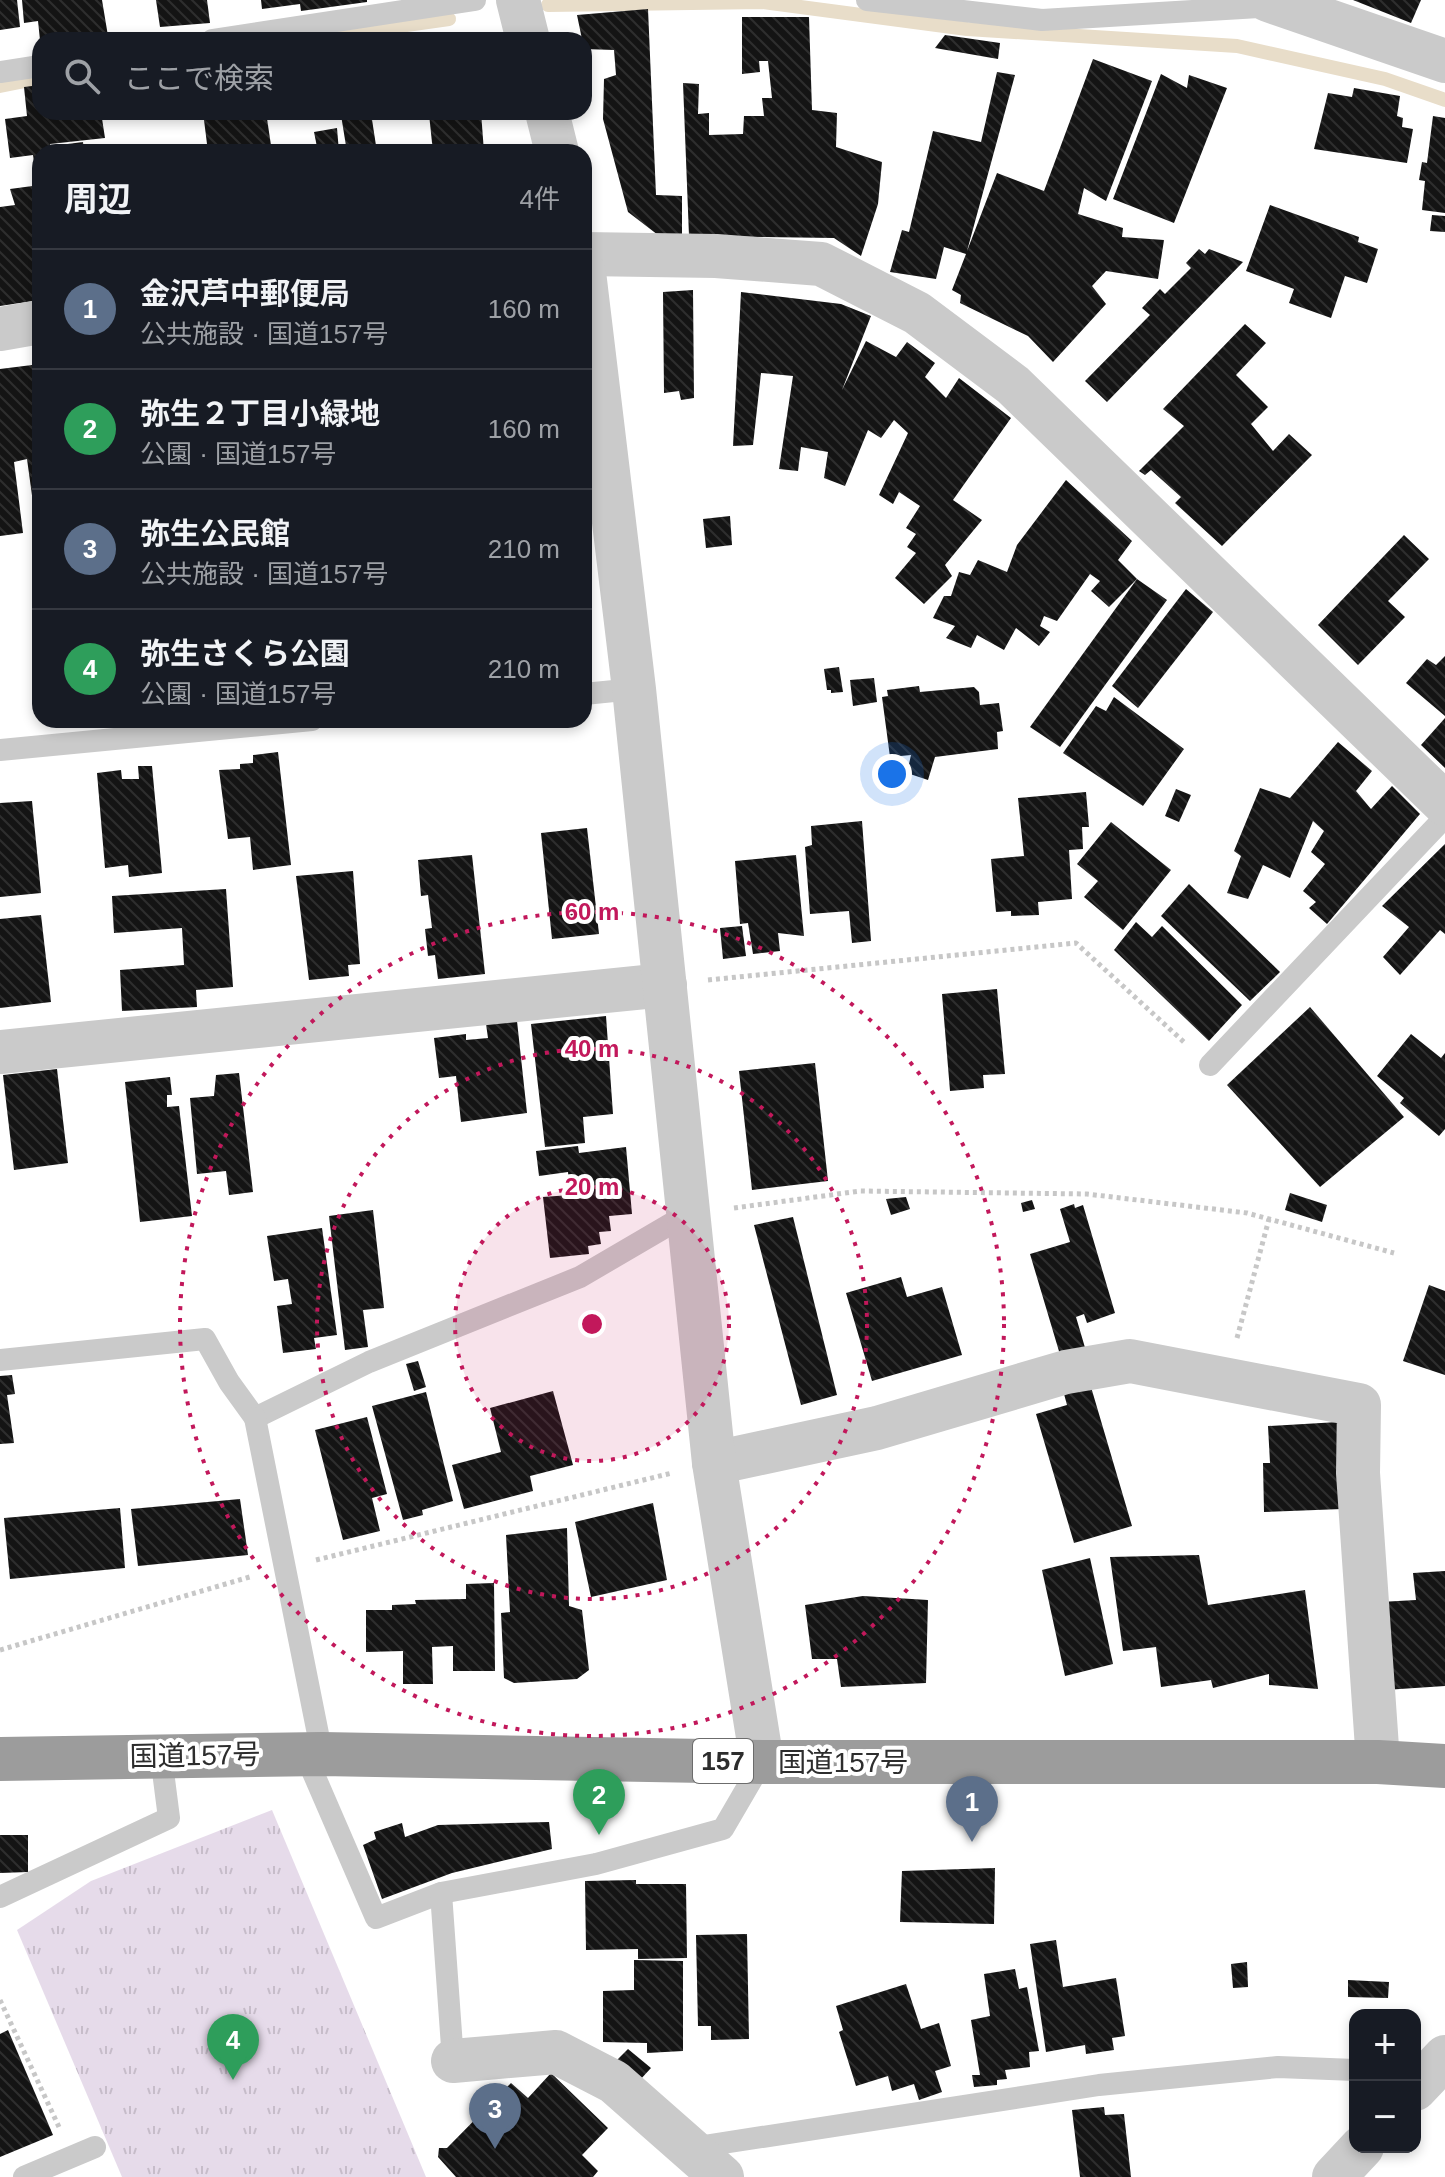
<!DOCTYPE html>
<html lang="ja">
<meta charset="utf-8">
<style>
:root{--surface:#171b24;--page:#20242c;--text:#f1f3f6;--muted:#9ea1a6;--line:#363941;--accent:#3bbbd7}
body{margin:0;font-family:Helvetica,"Noto Sans JP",sans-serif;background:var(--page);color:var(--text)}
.controls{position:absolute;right:24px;bottom:24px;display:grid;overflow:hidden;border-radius:16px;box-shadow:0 4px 12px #0003}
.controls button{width:72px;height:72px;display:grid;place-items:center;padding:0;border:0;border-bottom:2px solid var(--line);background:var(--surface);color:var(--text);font:40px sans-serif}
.you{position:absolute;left:892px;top:774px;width:28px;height:28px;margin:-20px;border:6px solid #fff;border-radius:50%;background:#1a73e8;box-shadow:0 0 0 12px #1a73e833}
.badge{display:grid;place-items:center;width:52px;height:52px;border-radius:50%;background:var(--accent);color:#fff;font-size:26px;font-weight:700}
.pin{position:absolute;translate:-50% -66px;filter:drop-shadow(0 2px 4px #0008)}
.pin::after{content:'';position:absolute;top:42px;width:28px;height:24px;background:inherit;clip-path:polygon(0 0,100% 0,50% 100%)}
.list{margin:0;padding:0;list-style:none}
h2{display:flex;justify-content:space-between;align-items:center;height:104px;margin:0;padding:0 32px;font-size:34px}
h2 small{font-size:26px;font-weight:400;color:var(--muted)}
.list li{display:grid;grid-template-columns:52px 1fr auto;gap:24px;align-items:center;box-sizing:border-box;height:120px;padding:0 32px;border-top:2px solid var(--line)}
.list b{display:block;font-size:30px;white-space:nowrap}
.list p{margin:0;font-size:26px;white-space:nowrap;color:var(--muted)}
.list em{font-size:26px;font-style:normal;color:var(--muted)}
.icon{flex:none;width:44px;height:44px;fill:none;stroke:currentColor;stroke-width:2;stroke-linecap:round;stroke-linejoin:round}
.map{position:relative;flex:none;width:1445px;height:2177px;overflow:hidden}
.search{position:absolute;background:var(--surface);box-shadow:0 4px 12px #0003;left:32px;top:32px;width:560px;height:88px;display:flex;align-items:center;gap:20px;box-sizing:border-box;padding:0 28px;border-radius:24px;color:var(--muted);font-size:30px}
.panel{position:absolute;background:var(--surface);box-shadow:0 4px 12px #0003;left:32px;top:144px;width:560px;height:584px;border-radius:24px}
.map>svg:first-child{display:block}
.grass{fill:url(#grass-tufts)}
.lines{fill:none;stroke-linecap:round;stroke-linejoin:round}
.stream{stroke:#e8ddc9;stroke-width:14}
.building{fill:url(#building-back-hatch)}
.path{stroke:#c7c7c7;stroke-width:5;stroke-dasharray:4 4;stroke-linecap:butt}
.service{stroke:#cacaca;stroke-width:22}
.minor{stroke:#cacaca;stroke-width:44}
.tertiary{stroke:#cacaca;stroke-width:44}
.trunk{stroke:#9c9c9c;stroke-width:44}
.ring{fill:none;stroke:#c2185b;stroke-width:4;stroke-dasharray:4 8}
.labels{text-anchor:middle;stroke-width:8;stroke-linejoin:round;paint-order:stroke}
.shield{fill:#fff;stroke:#6c6c6c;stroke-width:2}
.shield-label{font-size:26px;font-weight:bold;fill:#2d2d2d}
.street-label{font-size:28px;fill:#2d2d2d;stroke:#fff}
.centre{fill:#c2185b;stroke:#fff;stroke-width:4}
.ring-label{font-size:24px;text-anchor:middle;font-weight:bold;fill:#c2185b;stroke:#fff;stroke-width:8;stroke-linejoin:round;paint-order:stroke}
</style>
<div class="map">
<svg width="1445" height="2177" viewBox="0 0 1445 2177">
<defs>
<pattern id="grass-tufts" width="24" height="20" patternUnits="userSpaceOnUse" patternTransform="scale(2)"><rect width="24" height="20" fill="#e6dbea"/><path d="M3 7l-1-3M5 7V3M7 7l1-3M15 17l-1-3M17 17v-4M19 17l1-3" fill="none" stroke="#c6bcc9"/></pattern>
<pattern id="building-back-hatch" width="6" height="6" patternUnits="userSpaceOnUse" patternTransform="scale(2)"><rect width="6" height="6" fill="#141414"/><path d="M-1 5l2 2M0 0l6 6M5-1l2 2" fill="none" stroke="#2e2e2e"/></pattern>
</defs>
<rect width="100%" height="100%" fill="#fff"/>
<path class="grass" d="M272 1810 426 2177H122L17 1930 91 1881Z"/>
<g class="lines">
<g class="stream">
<path d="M548 5 763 2 967 29 1237 46 1385 79 1445 100"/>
<path d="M300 40 449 19"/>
<path d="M0 86 40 78"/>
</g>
</g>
<g class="building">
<path d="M0 0H17L20 27 0 30Z"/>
<path d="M22 0H102L108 36 96 40H40L38 21 24 23Z"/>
<path d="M156 0H207L210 23 160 27Z"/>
<path d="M261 0H367V2L301 11 300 4 262 9Z"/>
<path d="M1353 0H1421L1411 23Z"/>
<path d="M648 9 656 195 682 196V235H658L628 212 603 119 604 79 616 75 614 50 584 49 577 15Z"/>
<path d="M742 17H809L812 110 837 113 836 147 882 162 878 204 861 256 834 238 689 236 683 83 699 84 698 114 709 113V135L743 134 744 116H764L762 98H772L768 61H759L760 72 742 74Z"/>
<path d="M945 35 1000 43 998 59 935 48Z"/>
<path d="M1093 59 1152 81 1106 201 1084 188 1078 214 1123 228 1122 237 1164 240 1158 279 1106 271 1092 286 1106 304 1053 362 1028 336 960 303 961 295 952 290 966 254 944 247 936 279 890 272 902 230 909 232 933 131 981 142 997 72 1015 75 967 251 997 173 1044 191Z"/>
<path d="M1161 74 1187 88 1189 75 1227 88 1174 223 1113 199Z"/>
<path d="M40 85V112H101L105 138 50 144 51 152H40V175H36L33 155 10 158 5 119 27 116 24 87Z"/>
<path d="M1354 88 1400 96 1397 116 1403 118 1402 127 1413 129 1407 163 1314 149 1328 93 1352 97Z"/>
<path d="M203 112H266L272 152H208Z"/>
<path d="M481 112 484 152H433L429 114Z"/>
<path d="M371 113 377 152H347L341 115Z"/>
<path d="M1433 116 1445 118V213L1422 210 1425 181 1419 180 1422 162 1427 163Z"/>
<path d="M337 128 339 152H318L314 132Z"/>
<path d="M83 142 84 152H53L52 146Z"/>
<path d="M40 185V300L0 306V207L15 205 10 189Z"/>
<path d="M1270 205 1359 237 1358 242 1378 249 1367 283 1345 276 1331 318 1289 303 1294 289 1246 271Z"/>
<path d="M1432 215 1445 216V232L1430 231Z"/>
<path d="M1199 249 1205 254 1209 249 1243 262 1107 402 1085 381 1150 315 1142 308 1160 289 1165 294 1191 268 1186 263Z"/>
<path d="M693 290 694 398 681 400 679 391 664 393 663 292Z"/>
<path d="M741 292 841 304 871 316 842 390 866 341 896 357 907 342 935 363 925 377 946 398 959 378 1011 418 953 500 982 520 945 565 952 576 924 604 895 578 916 553 907 547 916 534 906 528 920 506 899 492 893 504 879 495 908 433 894 420 881 438 868 430 845 486 824 478 828 452 801 447 798 471 779 469 793 376 761 373 753 445 733 446Z"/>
<path d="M1245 324 1266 343 1236 375 1268 407 1251 424 1273 451 1289 434 1312 455 1222 546 1175 503 1181 497 1151 470 1145 475 1139 471 1184 426 1163 409Z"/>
<path d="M40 364V509L34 510 27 459 14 462 23 533 0 536V369Z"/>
<path d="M1066 480 1132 541 1118 560 1137 579 1109 607 1091 591 1100 581 1090 574 1057 621 1044 616 1040 626 1050 632 1039 646 1016 628 1004 650 977 635 971 648 946 638 955 626 933 618 944 596H951L959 572 970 575 978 560 1007 572 1017 545Z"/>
<path d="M730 516 732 545 706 548 703 519Z"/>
<path d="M1404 535 1429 559 1388 601 1405 617 1358 665 1318 625Z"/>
<path d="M1137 579 1167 600 1060 747 1030 727Z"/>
<path d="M1186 589 1213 612 1138 708 1112 686Z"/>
<path d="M1445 656V716L1406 683 1427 659 1436 665Z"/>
<path d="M839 667 843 692 831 693V690H827L824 669Z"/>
<path d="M874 678 877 702 853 706 850 680Z"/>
<path d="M919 686 920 692 974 687 979 692 980 705 999 703 1003 731 997 732 998 749 935 757 928 780 907 773 911 755 890 757 882 697 888 696 887 690Z"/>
<path d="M1114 697 1184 749 1143 806 1063 753 1096 706 1106 711Z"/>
<path d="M1445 718V768L1421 745Z"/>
<path d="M1338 742 1372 771 1356 791 1371 809 1392 786 1420 814 1327 924 1309 908 1316 902 1303 891 1325 864 1311 852 1324 831 1313 821 1290 878 1263 865 1248 899 1227 893 1241 856 1234 851 1260 788 1290 798Z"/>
<path d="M278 752 291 865 253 870 250 837 228 839 219 770 240 769V764L253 763V755Z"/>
<path d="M138 766H152L162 873 129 877 128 865 105 868 97 773 121 770 122 779H139Z"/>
<path d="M1176 789 1191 795 1179 822 1165 816Z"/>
<path d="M1086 792 1089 827H1082L1083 849 1069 850 1072 899 1038 902 1039 915 1011 916V911L996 912 991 859 1024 856 1018 798Z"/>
<path d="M32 801 41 893 0 897V803Z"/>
<path d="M862 821 871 941 852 943 849 911 810 914 805 847 812 845 811 826Z"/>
<path d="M1111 822 1171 870 1123 930 1084 897 1098 881 1077 864Z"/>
<path d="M587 828 599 934 552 939 541 833Z"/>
<path d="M1445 844V934L1440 930 1400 975 1383 957 1409 927 1382 906Z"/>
<path d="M472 855 485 974 438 979 435 955 428 956 425 929 432 928 428 895 421 896 418 860Z"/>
<path d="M796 855 804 936 778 933 780 951 753 954 748 923 740 924 735 861Z"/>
<path d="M353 871 360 964 348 965 349 976 309 980 296 876Z"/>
<path d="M1189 884 1280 972 1250 1001 1161 916Z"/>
<path d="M226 889 233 987 196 990 197 1007 122 1011 120 970 184 965 182 928 114 933 112 896Z"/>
<path d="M41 915 51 1002 0 1008V919Z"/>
<path d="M1136 922 1152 937 1162 926 1242 1005 1209 1041 1114 950Z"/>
<path d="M742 926 746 956 723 959 720 928Z"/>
<path d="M997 989 1005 1074 983 1075 984 1088 950 1091 942 994Z"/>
<path d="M1310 1007 1404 1117 1320 1187 1227 1085Z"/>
<path d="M606 1016 613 1114 583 1117 585 1143 545 1147 531 1024Z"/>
<path d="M517 1021 527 1113 461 1122 456 1076 439 1078 434 1038 466 1034V1040L488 1038 486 1024Z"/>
<path d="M1411 1034 1441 1058 1445 1053V1129L1439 1136 1400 1103 1404 1098 1377 1076Z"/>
<path d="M815 1063 828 1181 752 1190 739 1071Z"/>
<path d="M57 1069 68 1163 14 1170 3 1075Z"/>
<path d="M239 1073 253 1192 229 1195 226 1171 197 1174 190 1098 214 1096 216 1075Z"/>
<path d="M170 1077 172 1095H167V1107L179 1106 192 1216 140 1222 125 1082Z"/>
<path d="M578 1146 579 1153 626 1147 632 1214 609 1216 611 1231 599 1232 601 1244 588 1246 589 1254 550 1258 543 1197 570 1195 568 1172 539 1176 536 1151Z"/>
<path d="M1290 1193 1327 1205 1322 1222 1285 1210Z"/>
<path d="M906 1197 910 1209 891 1215 886 1199Z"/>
<path d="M1032 1200 1035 1209 1023 1212 1021 1203Z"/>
<path d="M1074 1204 1075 1208 1083 1205 1115 1313 1087 1323 1084 1314 1076 1317 1086 1351 1061 1358 1030 1254 1070 1242 1060 1209Z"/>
<path d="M373 1210 384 1308 363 1310 368 1347 345 1350 329 1216Z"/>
<path d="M793 1217 837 1395 801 1405 754 1225Z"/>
<path d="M322 1228 337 1335 314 1338 316 1349 283 1353 277 1306 292 1304 288 1279 274 1281 267 1236Z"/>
<path d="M901 1277 907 1297 942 1287 962 1355 872 1381 846 1293Z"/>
<path d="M1429 1285 1445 1291V1375L1403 1361Z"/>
<path d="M418 1361 426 1387 414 1391 406 1364Z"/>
<path d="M12 1375 15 1394 7 1395 14 1443 0 1444V1376Z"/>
<path d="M1091 1387 1132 1526 1074 1543 1036 1414 1067 1405 1064 1394Z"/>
<path d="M553 1391 573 1465 530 1476 533 1491 464 1509 452 1465 501 1452 490 1408Z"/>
<path d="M426 1392 453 1501 422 1510 423 1515 403 1520 372 1406Z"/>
<path d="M367 1417 387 1494 372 1498 380 1531 343 1540 315 1430Z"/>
<path d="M1338 1422 1342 1509 1264 1512 1263 1463H1270L1268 1426Z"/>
<path d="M240 1499 248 1555 138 1566 131 1509Z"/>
<path d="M653 1503 667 1580 591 1597 575 1522Z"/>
<path d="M120 1508 125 1568 10 1579 4 1518Z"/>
<path d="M567 1528 569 1606 582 1610 589 1670 577 1679 514 1683 504 1678 501 1613 510 1612 506 1535Z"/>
<path d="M1199 1555 1208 1605 1305 1590 1318 1689 1269 1685V1674L1213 1688 1211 1680 1161 1687 1156 1647 1123 1651 1110 1557Z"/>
<path d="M1090 1558 1113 1664 1065 1676 1042 1570Z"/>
<path d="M1445 1571V1686L1385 1690 1380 1602 1416 1600 1413 1573Z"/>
<path d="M494 1583 495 1671H453V1646L432 1647 433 1684H403V1651L366 1652V1610H392V1605L416 1604 415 1600 466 1599V1584Z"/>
<path d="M863 1596 928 1600 926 1683 841 1687 837 1659H812L805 1605Z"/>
<path d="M549 1822 552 1849 452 1873 382 1899 363 1845 376 1839 374 1832 402 1823 405 1837 438 1825Z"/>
<path d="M0 1835H28V1872L0 1873Z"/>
<path d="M995 1868 994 1924 900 1922 902 1871Z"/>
<path d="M636 1880V1884H686L687 1958 638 1959V1949L586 1950 585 1881Z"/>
<path d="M747 1934 749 2039 711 2040V2026H698L696 1935Z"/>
<path d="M1056 1940 1063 1987 1116 1978 1125 2036 1112 2038 1114 2050 1086 2054 1085 2045 1046 2052 1030 1944Z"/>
<path d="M634 1960 683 1961V2051L647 2053V2043L603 2042V1991L634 1990Z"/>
<path d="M1247 1962 1248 1987 1233 1988 1231 1964Z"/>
<path d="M1015 1969 1019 1989 1027 1987 1039 2051 1029 2052 1030 2067 1005 2070 1007 2079 997 2080V2085L974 2087 972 2075H980L971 2020 990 2016 984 1974Z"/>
<path d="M1348 1980 1389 1982 1388 1998 1348 1997Z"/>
<path d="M906 1984 921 2029 939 2023 951 2066 935 2071 942 2092 919 2100 914 2084 892 2091 888 2076 856 2086 839 2032 843 2030 836 2006Z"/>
<path d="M8 2030 53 2135 0 2157V2034Z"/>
<path d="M628 2049 651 2068 639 2081 616 2061Z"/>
<path d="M551 2073 608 2128 582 2155 598 2171 593 2177H456L438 2157 439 2148H447L511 2083 528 2098Z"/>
<path d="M1104 2107 1105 2115 1124 2114 1131 2177H1080L1072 2110Z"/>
</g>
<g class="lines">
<g class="path">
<path d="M708 980 1076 943 1185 1043"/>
<path d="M734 1208 860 1191 1087 1194 1247 1213 1394 1253"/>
<path d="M1237 1338 1269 1219"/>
<path d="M316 1560 672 1473"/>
<path d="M0 1650 253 1576"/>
<path d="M0 2000 59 2127"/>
</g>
<g class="service">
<path d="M867 0 1042 20 1276 6"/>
<path d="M212 40 475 0"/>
<path d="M0 72 40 66"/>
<path d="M584 694 634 689"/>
<path d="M0 750 312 720"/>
<path d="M1210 1065 1445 817"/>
<path d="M0 1360 205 1339 229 1382 255 1418 369 1362 580 1277 686 1215"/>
<path d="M255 1418 322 1754"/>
<path d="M305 1754 376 1918 441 1893"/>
<path d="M0 1897 169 1818 161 1756"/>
<path d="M453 2061 441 1893 596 1864 723 1829 762 1762"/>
<path d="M691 2148 1099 2085 1278 2067 1355 2070"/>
<path d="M24 2177 95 2147"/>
</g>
<g class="minor">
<path d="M1268 0 1445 61"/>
<path d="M584 254 716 256 821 264 917 313 1013 385 1445 804"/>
<path d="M0 329 40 322"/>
<path d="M0 1052 665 985"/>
<path d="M714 1463 877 1428 1066 1372 1130 1361 1359 1405 1358 1473 1378 1762"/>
<path d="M453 2061 556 2052 614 2082 722 2177"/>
<path d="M1415 2089 1445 2057"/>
<path d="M1334 2177 1362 2147"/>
</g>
<g class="tertiary">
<path d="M518 0 528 40"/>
<path d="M547 112 557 152"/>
<path d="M584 272 634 689 714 1463 762 1762"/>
</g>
<path class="trunk" d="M0 1759 322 1754 762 1762H1378L1445 1766"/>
</g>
<circle cx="592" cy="1324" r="137" fill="#c2185b" fill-opacity=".12"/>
<g class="ring">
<circle cx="592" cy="1324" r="137"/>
<circle cx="592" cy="1324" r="275"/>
<circle cx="592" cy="1324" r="412"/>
</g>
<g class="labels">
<rect class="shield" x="693" y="1739" width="60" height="44" rx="6"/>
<g class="shield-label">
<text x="723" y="1770">157</text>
</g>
<g class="street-label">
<text transform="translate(195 1755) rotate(-1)" y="10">国道157号</text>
<text x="843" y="1772">国道157号</text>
</g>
</g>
<circle cx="592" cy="1324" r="12" class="centre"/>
<g class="ring-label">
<text x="592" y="920">60 m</text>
<text x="592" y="1057">40 m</text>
<text x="592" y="1195">20 m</text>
</g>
</svg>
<div class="controls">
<button>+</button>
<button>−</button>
</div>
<div class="you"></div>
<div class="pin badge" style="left:972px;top:1842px;background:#5c6f8a">1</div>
<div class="pin badge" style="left:599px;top:1835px;background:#2e9e5b">2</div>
<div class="pin badge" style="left:495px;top:2149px;background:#5c6f8a">3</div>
<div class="pin badge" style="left:233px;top:2080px;background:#2e9e5b">4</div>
<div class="search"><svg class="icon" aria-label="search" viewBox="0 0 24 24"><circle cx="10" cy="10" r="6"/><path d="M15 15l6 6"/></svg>ここで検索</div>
<section class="panel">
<h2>周辺<small>4件</small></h2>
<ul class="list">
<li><span class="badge" style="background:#5c6f8a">1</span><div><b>金沢芦中郵便局</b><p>公共施設 · 国道157号</p></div><em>160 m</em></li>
<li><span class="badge" style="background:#2e9e5b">2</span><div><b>弥生２丁目小緑地</b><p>公園 · 国道157号</p></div><em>160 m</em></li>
<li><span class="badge" style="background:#5c6f8a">3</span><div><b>弥生公民館</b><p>公共施設 · 国道157号</p></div><em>210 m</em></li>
<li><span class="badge" style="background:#2e9e5b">4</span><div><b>弥生さくら公園</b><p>公園 · 国道157号</p></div><em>210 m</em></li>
</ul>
</section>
</div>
